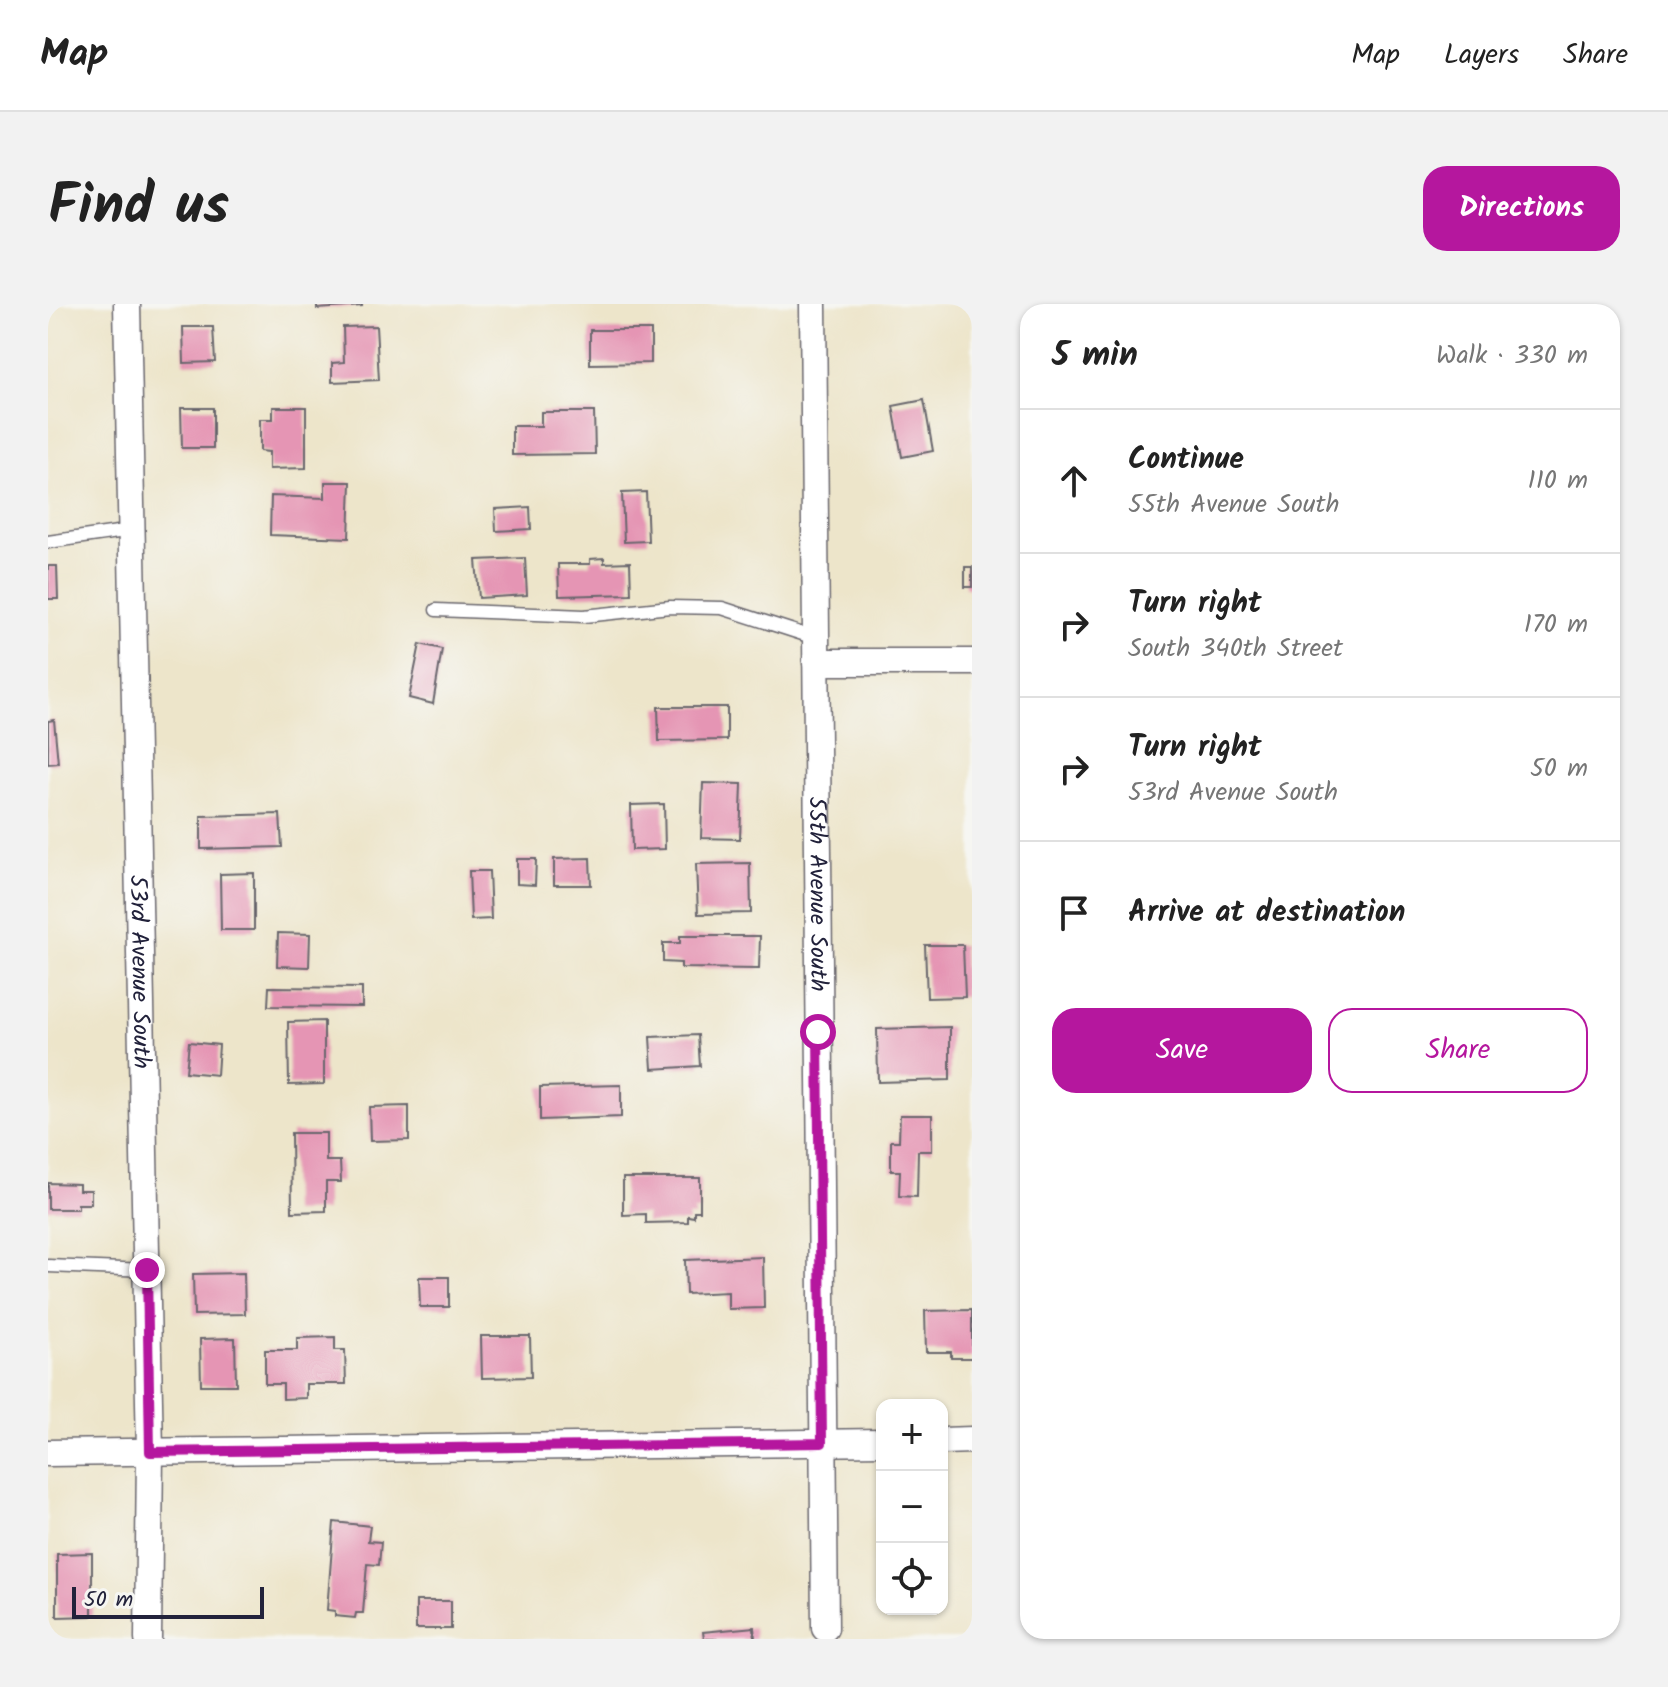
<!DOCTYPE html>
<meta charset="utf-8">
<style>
:root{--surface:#fff;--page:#f2f2f2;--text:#222;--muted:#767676;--line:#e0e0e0;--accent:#b5179e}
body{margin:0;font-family:Kalam,sans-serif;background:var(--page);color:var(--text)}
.controls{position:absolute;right:24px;bottom:24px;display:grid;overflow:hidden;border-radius:16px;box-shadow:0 2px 6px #0004}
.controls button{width:72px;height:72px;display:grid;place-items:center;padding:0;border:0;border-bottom:2px solid var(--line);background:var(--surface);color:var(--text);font:40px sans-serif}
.scale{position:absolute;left:24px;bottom:20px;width:192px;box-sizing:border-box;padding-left:8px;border:4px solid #22223b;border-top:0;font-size:22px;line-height:28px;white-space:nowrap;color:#22223b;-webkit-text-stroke:6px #f6f6f2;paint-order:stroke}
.stop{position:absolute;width:24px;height:24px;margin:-18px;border:6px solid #b5179e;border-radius:50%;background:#fff}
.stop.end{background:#b5179e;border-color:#fff;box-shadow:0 2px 8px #0008}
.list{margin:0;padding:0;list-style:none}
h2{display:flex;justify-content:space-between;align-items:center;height:104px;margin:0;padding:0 32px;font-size:34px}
h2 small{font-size:26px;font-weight:400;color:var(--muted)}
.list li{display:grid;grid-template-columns:52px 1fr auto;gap:24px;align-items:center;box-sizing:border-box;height:144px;padding:0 32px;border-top:2px solid var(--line)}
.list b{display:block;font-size:30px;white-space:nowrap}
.list p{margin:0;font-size:26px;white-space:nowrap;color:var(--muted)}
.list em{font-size:26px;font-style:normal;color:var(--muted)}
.actions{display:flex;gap:16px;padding:24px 32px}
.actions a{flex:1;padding:18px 0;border:2px solid var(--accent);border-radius:24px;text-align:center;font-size:28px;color:var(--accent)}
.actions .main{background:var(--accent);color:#fff}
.icon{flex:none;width:44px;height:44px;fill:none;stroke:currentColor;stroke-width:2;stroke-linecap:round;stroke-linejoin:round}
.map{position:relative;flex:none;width:924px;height:1335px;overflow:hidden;border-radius:24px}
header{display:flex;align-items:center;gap:48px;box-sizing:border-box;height:112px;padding:0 40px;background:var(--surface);border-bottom:2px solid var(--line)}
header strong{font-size:38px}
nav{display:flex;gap:44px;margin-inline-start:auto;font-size:28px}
.intro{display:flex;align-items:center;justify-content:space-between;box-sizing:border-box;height:192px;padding:0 48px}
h1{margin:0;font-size:56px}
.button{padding:20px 36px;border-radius:24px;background:var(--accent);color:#fff;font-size:28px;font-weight:700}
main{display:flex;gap:48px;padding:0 48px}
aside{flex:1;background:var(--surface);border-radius:24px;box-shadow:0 2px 6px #0004}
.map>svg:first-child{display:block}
.building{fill:#e595b4}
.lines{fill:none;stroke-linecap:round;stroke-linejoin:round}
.lane-casing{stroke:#69666d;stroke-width:15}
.street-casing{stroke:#69666d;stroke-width:29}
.lane{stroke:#fff;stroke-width:12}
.street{stroke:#fff;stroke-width:26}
.route{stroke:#b5179e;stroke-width:10}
.labels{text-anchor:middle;stroke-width:6;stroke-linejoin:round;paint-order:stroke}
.street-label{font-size:24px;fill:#22223b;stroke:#f6f6f2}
</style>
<header>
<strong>Map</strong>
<nav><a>Map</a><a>Layers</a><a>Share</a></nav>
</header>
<div class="intro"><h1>Find us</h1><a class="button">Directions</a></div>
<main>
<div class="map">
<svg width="924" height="1335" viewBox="0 0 924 1335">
<rect width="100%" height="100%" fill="#f6f6f2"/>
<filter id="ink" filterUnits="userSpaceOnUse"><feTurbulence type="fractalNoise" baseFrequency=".0125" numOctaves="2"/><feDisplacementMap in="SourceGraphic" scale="16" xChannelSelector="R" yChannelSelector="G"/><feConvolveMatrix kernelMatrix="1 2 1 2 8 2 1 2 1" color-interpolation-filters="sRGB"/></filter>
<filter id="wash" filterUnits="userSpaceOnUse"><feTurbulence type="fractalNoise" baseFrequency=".006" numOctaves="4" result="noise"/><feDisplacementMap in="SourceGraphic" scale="32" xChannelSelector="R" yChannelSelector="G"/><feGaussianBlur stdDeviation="1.8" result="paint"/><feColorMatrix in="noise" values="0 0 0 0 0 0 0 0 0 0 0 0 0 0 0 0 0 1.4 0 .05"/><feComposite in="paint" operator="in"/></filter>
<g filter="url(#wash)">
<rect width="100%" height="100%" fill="#ede5ca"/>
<g id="blocks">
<g class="building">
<path d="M269 0H314V2L269 5Z"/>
<path d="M328 22 331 76 284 78V59L296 58 295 23Z"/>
<path d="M135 23H165L167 58 136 59Z"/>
<path d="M542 26H603V59L542 60Z"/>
<path d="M876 96 885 147 854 153 845 102Z"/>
<path d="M225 103H258V164L221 165V148L212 147V115H225Z"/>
<path d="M133 104H165V144H134Z"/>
<path d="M493 108H546L547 150 464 151V122H493Z"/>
<path d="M277 178H303L301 234 222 231 223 192 277 194Z"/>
<path d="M598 188 600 237 576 238 574 189Z"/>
<path d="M482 203 483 225 448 227 447 205Z"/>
<path d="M477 254 479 291 431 294 428 256Z"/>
<path d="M556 254V259L582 258 583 290 511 292 510 260H542V255Z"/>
<path d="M0 262H9L10 295H0Z"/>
<rect x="917" y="263" width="7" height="20"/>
<path d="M372 340 394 345 385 400 361 394Z"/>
<path d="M610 403H679V436L611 437Z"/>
<path d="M6 416 10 459 0 460V417Z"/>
<path d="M655 479 694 480 692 535 653 534Z"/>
<path d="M616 500 617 545 584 546 583 501Z"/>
<path d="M232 510 234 543 153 545V512Z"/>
<path d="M542 554 543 581H506V555Z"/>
<path d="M469 555H488L487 581 469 580Z"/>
<path d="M702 559 703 609 650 610 648 560Z"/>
<path d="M421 567H441L443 615 423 616Z"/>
<path d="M206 569V626H173L172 570Z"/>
<path d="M230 629 262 630 261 663 229 662Z"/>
<path d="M632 632H712L711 665 633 664V659L615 658V639H632Z"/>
<path d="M877 641H915L917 693 879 694Z"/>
<path d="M221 683 314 684V703L220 702Z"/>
<path d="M276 717V780L241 781 240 718Z"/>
<path d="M902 723V776L830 778 829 725Z"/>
<path d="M650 731 652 762 604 765 602 733Z"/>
<path d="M141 738 171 741 169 771 138 768Z"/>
<path d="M573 781V813L492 816V783Z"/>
<path d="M361 802V836L322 837 321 803Z"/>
<path d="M852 811H884V847H870L869 893 851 892 852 867H843V837H851Z"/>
<path d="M243 829H278V857H292L293 878H278V907L244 908Z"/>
<path d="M575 874H652V907H646V913L640 912V918L598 919V910L575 911Z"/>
<path d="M0 879 31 880V886H43V900H30V905H0Z"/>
<path d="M715 953 716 1004 680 1005V988L638 990 637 956Z"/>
<path d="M196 969 197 1010 146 1011 145 970Z"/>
<path d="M371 973H401V1003H372Z"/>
<path d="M924 1006V1054H903V1048H878L877 1007Z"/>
<path d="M433 1032H482L483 1073 434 1074Z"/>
<path d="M287 1033V1046H297L298 1080H258V1094L235 1095V1080H217V1046H249V1034Z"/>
<path d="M187 1034 188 1081H153L152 1035Z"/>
<path d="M286 1218 322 1222 320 1237 333 1238 331 1261 319 1260 315 1309H308L307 1314 287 1312V1307L279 1306Z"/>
<path d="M44 1249V1312L9 1313V1250Z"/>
<rect x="368" y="1297" width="35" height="28"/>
<path d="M706 1323 707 1335H656L655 1328Z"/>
</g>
</g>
</g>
<g filter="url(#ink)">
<use href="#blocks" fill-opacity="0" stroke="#69666d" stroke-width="2"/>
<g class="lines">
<g class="lane-casing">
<g id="lane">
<path d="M0 238 84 226"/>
<path d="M388 306 536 312 622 303 674 304 767 334"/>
<path d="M0 962 99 966"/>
</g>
</g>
<g class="street-casing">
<g id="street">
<path id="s1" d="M79 0 102 1148 100 1335"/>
<path id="s2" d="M765 0 777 1324"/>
<path d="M768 358H924"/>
<path d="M894 1137 924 1136"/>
<path d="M0 1149 834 1138"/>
</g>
</g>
<use href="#lane" class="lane"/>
<use href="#street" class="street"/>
</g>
</g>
<g class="lines" filter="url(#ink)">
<path class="route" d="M99 966 102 1148 774 1139 770 728"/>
</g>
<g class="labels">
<g class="street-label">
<text dy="8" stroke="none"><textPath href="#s2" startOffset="590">55th Avenue South</textPath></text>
<text dy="8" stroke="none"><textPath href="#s1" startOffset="668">53rd Avenue South</textPath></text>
</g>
</g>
</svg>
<div class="controls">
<button>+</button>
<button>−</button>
<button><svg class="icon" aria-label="locate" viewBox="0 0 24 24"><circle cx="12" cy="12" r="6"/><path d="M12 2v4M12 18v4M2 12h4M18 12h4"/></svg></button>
</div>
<div class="scale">50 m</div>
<div class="stop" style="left:770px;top:728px"></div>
<div class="stop end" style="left:99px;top:966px"></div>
</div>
<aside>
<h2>5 min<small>Walk · 330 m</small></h2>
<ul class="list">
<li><svg class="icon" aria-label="ahead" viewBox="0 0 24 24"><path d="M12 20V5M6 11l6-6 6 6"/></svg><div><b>Continue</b><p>55th Avenue South</p></div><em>110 m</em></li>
<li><svg class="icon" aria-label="right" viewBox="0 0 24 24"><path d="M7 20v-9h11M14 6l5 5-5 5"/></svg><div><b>Turn right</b><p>South 340th Street</p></div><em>170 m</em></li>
<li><svg class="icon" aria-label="right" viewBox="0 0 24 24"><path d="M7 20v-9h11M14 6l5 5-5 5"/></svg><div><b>Turn right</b><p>53rd Avenue South</p></div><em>50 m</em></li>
<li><svg class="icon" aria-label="arrive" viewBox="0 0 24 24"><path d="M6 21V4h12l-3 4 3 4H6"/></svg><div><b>Arrive at destination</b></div></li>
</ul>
<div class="actions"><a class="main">Save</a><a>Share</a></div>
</aside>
</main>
